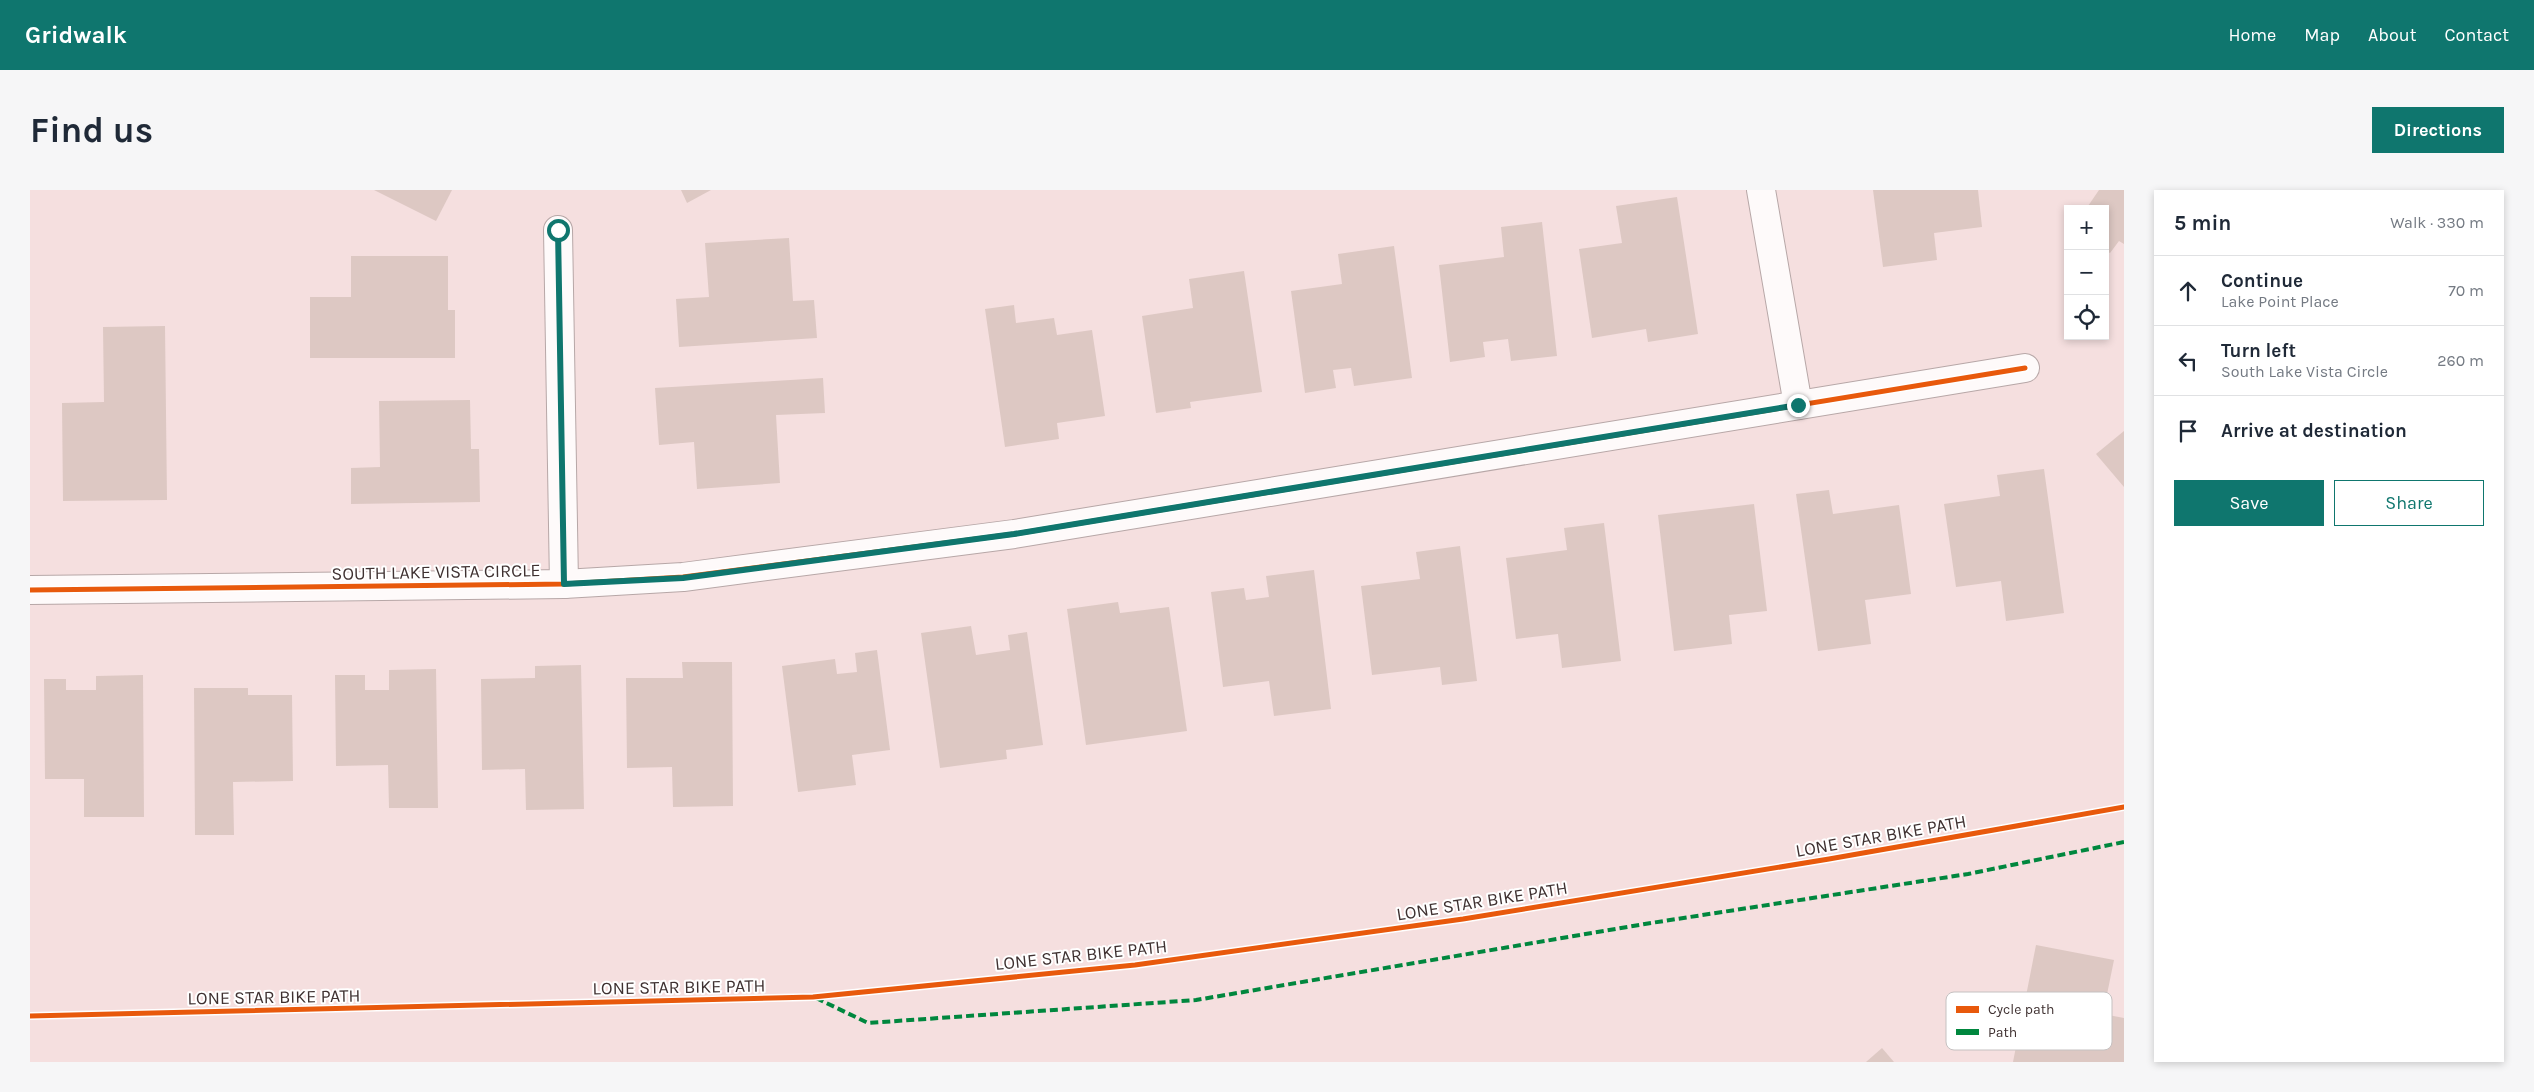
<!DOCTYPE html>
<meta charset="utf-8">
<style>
:root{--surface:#fff;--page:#f6f6f7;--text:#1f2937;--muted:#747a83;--line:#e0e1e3;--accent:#0f766e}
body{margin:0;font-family:Karla,sans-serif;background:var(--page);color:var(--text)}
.controls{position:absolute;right:15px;top:15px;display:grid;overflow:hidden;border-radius:0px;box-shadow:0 2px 8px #0003}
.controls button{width:45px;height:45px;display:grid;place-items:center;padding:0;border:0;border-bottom:1px solid var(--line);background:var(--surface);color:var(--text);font:25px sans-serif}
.stop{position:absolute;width:15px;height:15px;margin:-11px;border:4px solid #0f766e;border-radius:50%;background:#fff}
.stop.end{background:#0f766e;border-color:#fff;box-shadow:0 1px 5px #0008}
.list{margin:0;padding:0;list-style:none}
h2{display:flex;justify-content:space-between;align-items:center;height:65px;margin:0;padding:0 20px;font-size:21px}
h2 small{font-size:16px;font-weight:400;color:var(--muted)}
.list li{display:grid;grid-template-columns:32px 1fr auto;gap:15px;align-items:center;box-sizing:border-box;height:70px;padding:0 20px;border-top:1px solid var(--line)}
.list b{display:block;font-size:19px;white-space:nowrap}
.list p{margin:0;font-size:16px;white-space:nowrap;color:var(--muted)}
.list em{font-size:16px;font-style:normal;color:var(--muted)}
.actions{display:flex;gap:10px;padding:15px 20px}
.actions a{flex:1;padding:11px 0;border:1px solid var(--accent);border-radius:0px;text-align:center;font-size:18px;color:var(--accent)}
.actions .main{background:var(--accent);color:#fff}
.icon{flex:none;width:28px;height:28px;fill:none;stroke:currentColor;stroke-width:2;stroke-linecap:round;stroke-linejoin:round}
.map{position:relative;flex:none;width:2094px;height:872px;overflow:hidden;border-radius:0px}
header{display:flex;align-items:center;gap:30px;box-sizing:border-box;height:70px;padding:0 25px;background:var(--accent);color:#fff}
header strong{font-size:24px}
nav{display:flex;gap:28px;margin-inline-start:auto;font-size:18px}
.intro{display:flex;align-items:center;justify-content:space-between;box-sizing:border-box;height:120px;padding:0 30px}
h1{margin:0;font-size:35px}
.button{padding:12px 22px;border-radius:0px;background:var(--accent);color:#fff;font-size:18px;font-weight:700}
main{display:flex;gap:30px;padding:0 30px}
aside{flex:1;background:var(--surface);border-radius:0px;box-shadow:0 2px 8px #0003}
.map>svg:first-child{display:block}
.building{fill:#ddc8c3}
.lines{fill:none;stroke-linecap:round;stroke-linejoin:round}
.minor-casing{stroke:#b7a7a7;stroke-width:30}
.minor{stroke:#fefafa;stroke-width:28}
.quiet{stroke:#00873e;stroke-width:4;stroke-dasharray:8 4;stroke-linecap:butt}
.cycleway-casing{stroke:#fff;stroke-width:8}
.cycleway{stroke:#e8590c;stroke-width:5}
.route{stroke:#0f766e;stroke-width:6}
.labels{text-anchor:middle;stroke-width:4;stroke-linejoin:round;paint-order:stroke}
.street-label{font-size:18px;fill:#3f3131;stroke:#fff}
.key{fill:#fff;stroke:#c5c1c1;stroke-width:1}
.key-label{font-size:14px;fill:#3f3131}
</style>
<header>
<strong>Gridwalk</strong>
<nav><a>Home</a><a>Map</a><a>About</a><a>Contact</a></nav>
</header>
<div class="intro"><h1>Find us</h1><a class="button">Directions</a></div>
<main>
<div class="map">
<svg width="2094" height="872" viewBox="0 0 2094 872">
<rect width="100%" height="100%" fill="#f5dfdf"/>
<g class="building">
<path d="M344 0H422L406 31Z"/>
<path d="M651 0H681L657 13Z"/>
<path d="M1843 0H1948L1952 37 1904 43 1907 70 1853 77Z"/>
<path d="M2069 0H2094V54L2089 51 2080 63 2075 60V19H2056Z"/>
<path d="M1647 7 1668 144 1618 152 1616 139 1562 148 1549 59 1592 53 1586 16Z"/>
<path d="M1512 32 1527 166 1481 171 1478 149 1453 152 1455 167 1420 172 1409 75 1474 67 1471 37Z"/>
<path d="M759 48 763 111 784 110 787 148 649 157 646 109 679 107 675 53Z"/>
<path d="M1364 56 1382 188 1324 196 1321 178 1303 180 1306 198 1275 203 1261 101 1312 94 1308 64Z"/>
<path d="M321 66H418V120H425V168H280V107H321Z"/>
<path d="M1214 81 1232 202 1160 212 1161 218 1126 223 1112 126 1163 118 1159 89Z"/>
<path d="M984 115 986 133 1024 128 1027 145 1062 140 1075 226 1027 233 1029 249 975 257 955 119Z"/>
<path d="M135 136 137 310 33 311 32 213 74 212 73 137Z"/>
<path d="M793 188 795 223 746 225 750 293 667 299 664 252 629 255 625 198Z"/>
<path d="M440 210 441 259H449L450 312 321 314V278L350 277 349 211Z"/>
<path d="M2094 241V297L2066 264Z"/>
<path d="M2014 279 2034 423 1976 431 1971 391 1926 397 1914 314 1970 306 1967 285Z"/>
<path d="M1799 300 1803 324 1869 315 1881 404 1835 410 1841 454 1788 461 1766 304Z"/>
<path d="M1724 314 1737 421 1699 425 1702 454 1644 461 1628 325Z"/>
<path d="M1574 333 1591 471 1532 478 1528 444 1486 449 1476 368 1537 360 1534 338Z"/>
<path d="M1430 356 1447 491 1412 495 1410 477 1342 485 1331 396 1390 389 1386 362Z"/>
<path d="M1284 380 1301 519 1244 526 1239 491 1193 497 1181 402 1214 398 1216 410 1239 407 1236 386Z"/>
<path d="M1088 412 1090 423 1139 417 1157 541 1056 555 1037 419Z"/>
<path d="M941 436 946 465 980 460 978 445 997 442 1013 555 976 560 977 569 910 578 891 443Z"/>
<path d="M847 460 860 560 822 565 826 595 768 602 752 476 805 469 807 484 827 482 825 463Z"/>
<path d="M652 472H702L703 616 643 617 642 577 597 578 596 488H653Z"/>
<path d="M551 475 554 619 496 620 495 579 452 580 451 489 505 488V476Z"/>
<path d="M406 479 408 618H359L358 575 306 576 305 485H335V500H359V480Z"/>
<path d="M113 485 114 627H54V589H15L14 489H36V500H66V486Z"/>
<path d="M164 498H218V505H262L263 591 203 592 204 645H165Z"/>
<path d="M2006 755 2084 770 2073 824 2094 828V872H1983Z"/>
<path d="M1852 858 1864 872H1836Z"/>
</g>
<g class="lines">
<g class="minor-casing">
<g id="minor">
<path d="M1731 0 1768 215"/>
<path d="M528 40 534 394"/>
<path d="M0 400 534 394 653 387 984 344 1995 178"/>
</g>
</g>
<use href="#minor" class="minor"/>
<path class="quiet" d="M786 808 838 833 1166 810 1621 733 1938 684 2094 652"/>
<g class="cycleway-casing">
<g id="cycleway">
<path d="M0 400 534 394 653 387 984 344 1995 178"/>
<path d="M0 826 783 807 1105 775 1433 729 1799 669 2094 617"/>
</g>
</g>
<use href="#cycleway" class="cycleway"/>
</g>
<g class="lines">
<path class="route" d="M528 40 534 394 653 388 984 344 1768 215"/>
</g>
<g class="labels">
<g class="street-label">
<text transform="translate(406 382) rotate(-1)" y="6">SOUTH LAKE VISTA CIRCLE</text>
<text transform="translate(1851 646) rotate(-10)" y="6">LONE STAR BIKE PATH</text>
<text transform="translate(1452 711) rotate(-9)" y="6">LONE STAR BIKE PATH</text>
<text transform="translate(1051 765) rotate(-6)" y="6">LONE STAR BIKE PATH</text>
<text transform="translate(649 797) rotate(-1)" y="6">LONE STAR BIKE PATH</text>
<text transform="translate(244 807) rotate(-1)" y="6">LONE STAR BIKE PATH</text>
</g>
</g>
<rect x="1916" y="802" width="166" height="58" rx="8" class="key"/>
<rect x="1926" y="816" width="23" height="7" fill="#e8590c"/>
<rect x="1926" y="839" width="23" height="6" fill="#00873e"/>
<g class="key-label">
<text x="1958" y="824">Cycle path</text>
<text x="1958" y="847">Path</text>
</g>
</svg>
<div class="controls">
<button>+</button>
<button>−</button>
<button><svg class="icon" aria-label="locate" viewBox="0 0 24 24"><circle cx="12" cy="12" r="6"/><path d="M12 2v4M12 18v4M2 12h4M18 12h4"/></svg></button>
</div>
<div class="stop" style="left:528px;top:40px"></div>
<div class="stop end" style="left:1768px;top:215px"></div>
</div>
<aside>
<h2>5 min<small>Walk · 330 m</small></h2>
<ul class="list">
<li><svg class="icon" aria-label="ahead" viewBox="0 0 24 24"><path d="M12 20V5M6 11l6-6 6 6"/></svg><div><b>Continue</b><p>Lake Point Place</p></div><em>70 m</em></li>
<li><svg class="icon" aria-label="left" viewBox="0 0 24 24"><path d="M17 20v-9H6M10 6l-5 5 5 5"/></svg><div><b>Turn left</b><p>South Lake Vista Circle</p></div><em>260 m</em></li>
<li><svg class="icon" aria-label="arrive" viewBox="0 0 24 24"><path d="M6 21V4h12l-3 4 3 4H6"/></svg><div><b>Arrive at destination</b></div></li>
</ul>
<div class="actions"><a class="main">Save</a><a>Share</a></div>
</aside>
</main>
